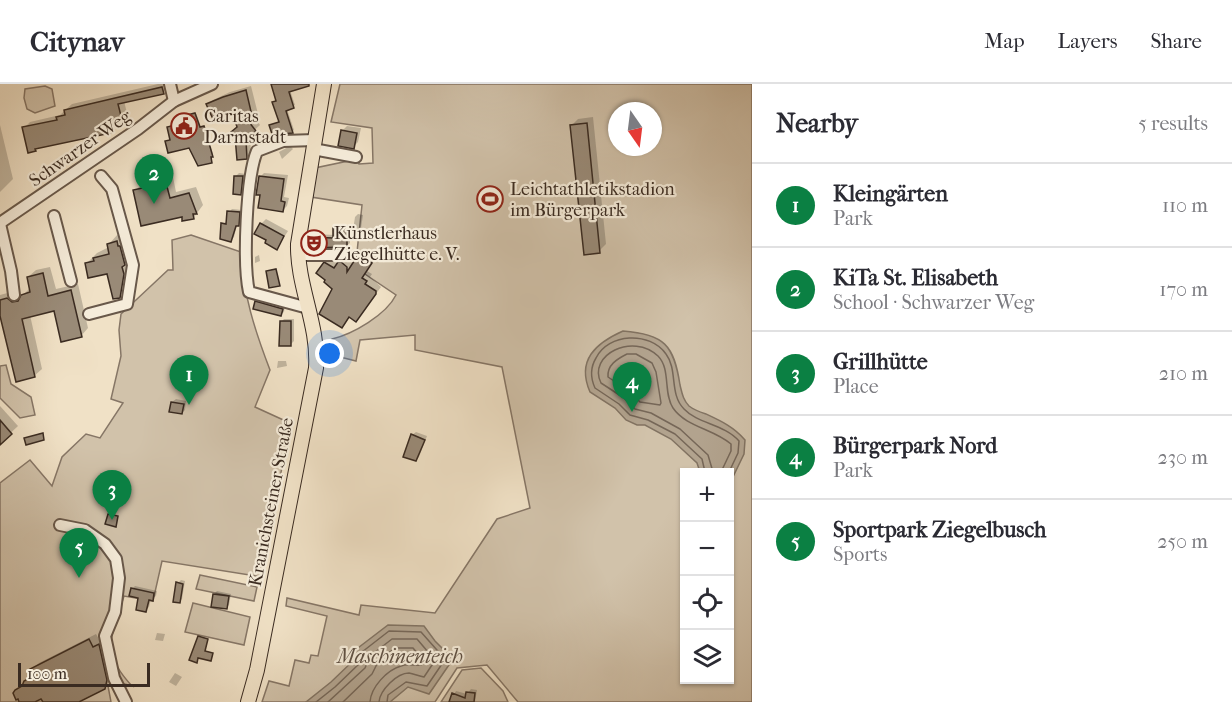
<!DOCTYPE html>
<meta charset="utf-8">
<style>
:root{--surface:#fff;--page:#f7f7f7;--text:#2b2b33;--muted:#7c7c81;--line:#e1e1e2;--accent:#0b8043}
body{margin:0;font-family:"IM FELL French Canon",serif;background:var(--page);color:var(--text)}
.controls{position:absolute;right:18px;bottom:18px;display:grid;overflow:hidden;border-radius:0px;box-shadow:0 2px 4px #0004}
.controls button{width:54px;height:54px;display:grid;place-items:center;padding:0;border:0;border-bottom:2px solid var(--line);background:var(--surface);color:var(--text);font:30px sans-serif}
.compass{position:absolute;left:608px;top:18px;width:54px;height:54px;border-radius:50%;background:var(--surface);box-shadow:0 2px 4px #0004;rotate:166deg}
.scale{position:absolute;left:18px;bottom:15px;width:132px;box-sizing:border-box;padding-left:6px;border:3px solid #3a2b21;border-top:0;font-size:16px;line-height:21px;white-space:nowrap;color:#3a2b21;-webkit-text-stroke:4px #f5ecda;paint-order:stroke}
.you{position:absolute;left:330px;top:270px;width:21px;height:21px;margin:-15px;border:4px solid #fff;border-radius:50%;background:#1a73e8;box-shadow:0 0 0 9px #1a73e833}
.badge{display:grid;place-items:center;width:39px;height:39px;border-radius:50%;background:var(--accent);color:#fff;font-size:20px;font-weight:700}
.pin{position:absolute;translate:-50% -50px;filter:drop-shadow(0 2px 3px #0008)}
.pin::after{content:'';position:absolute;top:32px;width:21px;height:18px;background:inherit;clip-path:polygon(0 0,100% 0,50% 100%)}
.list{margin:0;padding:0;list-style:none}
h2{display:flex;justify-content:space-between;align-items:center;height:78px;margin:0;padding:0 24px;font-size:26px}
h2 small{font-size:20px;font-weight:400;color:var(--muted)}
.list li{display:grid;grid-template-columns:39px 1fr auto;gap:18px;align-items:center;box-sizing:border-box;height:84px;padding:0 24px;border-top:2px solid var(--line)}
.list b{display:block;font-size:22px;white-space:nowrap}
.list p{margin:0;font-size:20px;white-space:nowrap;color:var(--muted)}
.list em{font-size:20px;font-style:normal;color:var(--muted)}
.icon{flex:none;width:33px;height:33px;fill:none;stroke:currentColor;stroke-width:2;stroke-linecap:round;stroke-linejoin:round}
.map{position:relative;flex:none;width:752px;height:618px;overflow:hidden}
header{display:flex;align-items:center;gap:36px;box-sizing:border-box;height:84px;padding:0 30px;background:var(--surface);border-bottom:2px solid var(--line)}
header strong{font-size:28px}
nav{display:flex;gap:33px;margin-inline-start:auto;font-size:21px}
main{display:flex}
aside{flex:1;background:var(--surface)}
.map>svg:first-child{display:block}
.green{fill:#d1c2aa;stroke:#867666;stroke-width:1.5;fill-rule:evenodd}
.water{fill:#b2a38e;stroke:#827362;stroke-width:1.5}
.shadow{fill:#0003}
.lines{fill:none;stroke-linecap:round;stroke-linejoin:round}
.shore{stroke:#766758;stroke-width:1.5}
.building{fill:#998a77;stroke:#3a2b21;stroke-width:1.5}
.minor-casing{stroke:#68584a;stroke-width:14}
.major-casing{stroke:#3a2b21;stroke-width:16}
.minor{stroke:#f5ecda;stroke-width:10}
.major{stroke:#f0e1c6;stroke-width:14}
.labels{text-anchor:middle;stroke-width:4.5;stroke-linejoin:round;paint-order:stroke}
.poi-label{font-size:18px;fill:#3a2b21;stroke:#f5ecda;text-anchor:start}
.street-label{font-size:18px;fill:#3a2b21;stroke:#f5ecda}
.water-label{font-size:20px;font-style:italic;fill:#5e4f42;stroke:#f5ecda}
</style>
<header>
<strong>Citynav</strong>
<nav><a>Map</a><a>Layers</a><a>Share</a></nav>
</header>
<main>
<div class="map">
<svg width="752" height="618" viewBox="0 0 752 618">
<rect width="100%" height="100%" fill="#f0e1c6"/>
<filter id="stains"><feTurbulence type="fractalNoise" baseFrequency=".00333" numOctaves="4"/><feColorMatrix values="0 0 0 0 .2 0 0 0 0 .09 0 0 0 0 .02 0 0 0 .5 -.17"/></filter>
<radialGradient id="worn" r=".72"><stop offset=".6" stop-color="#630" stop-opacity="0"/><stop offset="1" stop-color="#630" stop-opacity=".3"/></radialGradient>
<g class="green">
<path d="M340 0H752V618H518L487 581 457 584 435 618H262L269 597 289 602 295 576 309 579 311 571 318 572 327 532 286 522 287 514 359 531 361 521 435 529 497 435 530 424 502 283 415 266V251L360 256 356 277 332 271V255C353 250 386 231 396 211L353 182 357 168 362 121 311 113 315 84 358 75 359 80 373 79 372 44 331 38ZM617 27H653V63H617ZM684 388H730V596H684Z"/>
<path d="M45 2 52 5 55 22 35 29 27 25 24 14 25 5Z"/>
<path d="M191 151 241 168C243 210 255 247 270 286L255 323 290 339 262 493 162 477 153 517 124 512C112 552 99 567 132 602L117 598 108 602 111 618H0V399L30 376 52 402 62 373 86 350 100 354 123 319 111 315 121 272 119 246 121 230 168 186H173L172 156Z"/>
<path d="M6 281 11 300 31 313 35 331 20 334 0 314V282Z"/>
<path d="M200 491 257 503 254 517 196 505Z"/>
<path d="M193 519 250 533 244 561 185 548Z"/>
<path d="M481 584 503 607 508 618H441L462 586Z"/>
</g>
<g class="water">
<path d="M623 247C664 250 674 261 680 301 682 309 683 316 689 322 694 326 700 328 706 330 721 337 734 343 745 356L744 370 730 399V388H700L697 379 671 355 645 341H637L626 336 615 324 590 308C576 276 596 259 623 247Z"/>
<path d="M388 541 424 542 435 557 453 575 429 610 408 603 390 618H306L331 598 356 574 354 567Z"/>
</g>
<g class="shadow">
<path d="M158 0H169V2L163 9 124 17 128 33 110 47 38 63 35 66 24 44 30 38 60 31 72 20Z"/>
<path d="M273 0H306L290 6 295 21 287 25 294 46 292 48 271 41 280 37 274 18 278 16Z"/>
<path d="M251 2 258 30 254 33 260 41 250 50 251 69 246 74 233 25 208 21 213 16 230 8Z"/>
<path d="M196 29 201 43 205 42 213 70 211 77 190 62 171 56 190 38 189 30Z"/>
<path d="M593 33 606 160 599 167 571 42 578 35Z"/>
<path d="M0 41 13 95 0 108Z"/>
<path d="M347 42 361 44 358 58 353 63 342 47Z"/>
<path d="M290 62 293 65 282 75 279 68Z"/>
<path d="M239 89 246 90 244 106 240 109 236 92Z"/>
<path d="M264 89 288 91 284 113 289 114 287 122 283 126 262 110 260 93Z"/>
<path d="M173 93 176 108 196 103 203 121 194 133 183 131 135 107 142 100Z"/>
<path d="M232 125 242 126V138L237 141 234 153 231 156 222 140 228 137 229 128Z"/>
<path d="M358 130 363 131 361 144 358 147 353 146 355 133Z"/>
<path d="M266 135 288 147 277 164 267 155 261 140Z"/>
<path d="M338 141H350V159L346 162 310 153 313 150 335 151V144Z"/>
<path d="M127 148 130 201 120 212 108 188 86 180 97 169 109 163V160L119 149Z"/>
<path d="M365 166 376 173 367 187 372 190 370 193 381 203 361 230 351 232 342 242 334 205 325 179 331 174 340 179 348 173 352 176V183Z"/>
<path d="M259 171 260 177 255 179V173Z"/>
<path d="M50 183 56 205 78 200 88 244 81 252 55 225 30 231 42 285 34 292 2 232H0V211L15 207 22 212 31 203 28 193 36 186Z"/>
<path d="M260 215 285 222 284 228 280 231 257 218Z"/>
<path d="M284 235H294V257L291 260 281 238Z"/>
<path d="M278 277H286L287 282 277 284Z"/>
<path d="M176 315 186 317 185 326 182 329 172 318Z"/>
<path d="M0 322 18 342 0 359Z"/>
<path d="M416 348 427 352 419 373 416 376 412 351Z"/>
<path d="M181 496 185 497 182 515 179 518 178 499Z"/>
<path d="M135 502 157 507 156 512 151 515 149 523 146 526 140 512 132 505Z"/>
<path d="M217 507 231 510 229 521 226 524 214 510Z"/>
<path d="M157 549 165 550 163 557 155 556Z"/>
<path d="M96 550 100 557 105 554 111 596 104 604 75 618H45L42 613 32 618H21L17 615 14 609 35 590 32 585 39 579Z"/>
<path d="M175 589 182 593 176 602 169 598Z"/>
<path d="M471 605 477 606 475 618H478H450L456 607 467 610Z"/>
</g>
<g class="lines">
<g class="shore">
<path d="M627 270H636L652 279 656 288 661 319 660 321 640 318 629 307 608 293C607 281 617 275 627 270Z"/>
<path d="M705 388 702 375 675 350 648 336 630 331 619 320 595 304C590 293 590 284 596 274 608 249 650 247 666 270 678 286 669 310 684 325 698 340 724 340 739 357L738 369 729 388"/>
<path d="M713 388 708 371 680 345 651 329 635 325 624 314 601 299C587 271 633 248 658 272 671 285 663 309 673 324 686 343 714 345 731 360V367L721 388"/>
<path d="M316 618 335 603 360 579 362 568 389 547 421 548 444 574V577L427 602 406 598 388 611 387 618"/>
<path d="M328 618 365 584 370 572 392 555H417L434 575V578L424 593C419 592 414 590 409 589 397 589 380 606 379 618"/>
<path d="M343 618 372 590 379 576 395 564H413L423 576 421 581C415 582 408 579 401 582 387 586 371 603 370 618"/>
</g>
</g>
<g class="building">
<path d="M271 0H309V2L289 8 294 24 286 27 293 49 282 50 273 53 269 41 279 38 272 18 276 17Z"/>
<path d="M162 3 164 10 118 20 123 40 110 43 111 49 35 65 36 67 28 69 22 43 57 36 56 33 65 31 64 26Z"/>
<path d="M246 6 253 36 249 38 256 47 246 56 247 75 237 76 235 52 231 48 237 43 232 27 213 35 206 20 223 13Z"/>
<path d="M195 29 200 43 204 42 213 73H211L212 79 198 82 189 64 168 69 165 57 170 56 167 43 188 38 187 31Z"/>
<path d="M587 39 600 169 584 171 570 41Z"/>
<path d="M341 46 357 49 354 65 338 62Z"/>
<path d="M234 92H243L241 111 233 110Z"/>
<path d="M259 92 284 95 281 117 285 118 283 128 258 124 260 111H256Z"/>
<path d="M166 99 170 114 189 109 197 130H193L194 135 182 137V133L141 142 133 106Z"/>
<path d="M227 127 240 128 239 142H236L231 158 220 155 221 139 226 140Z"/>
<path d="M260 139 284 152 277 166 265 159 266 156 254 150Z"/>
<path d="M333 144H347V163L307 164 308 153 333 154Z"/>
<path d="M117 157 118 162H120L125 181 122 183 124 190 120 214 113 215 107 190 88 194 85 179 94 177 93 174 109 170 107 160Z"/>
<path d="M358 171 372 179 362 194 367 197 365 200 376 207V210L356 238 349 233 342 244 319 230 332 205 324 198 325 196 316 189 324 178 334 184 338 178H341L347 183V188Z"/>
<path d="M276 185 280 202 269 204 266 187Z"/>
<path d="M43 189 48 212 71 206 82 253 61 258 54 227 22 235 35 293 16 298 0 232V216L7 214 12 218 18 217 21 211 30 208 27 193Z"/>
<path d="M255 217 283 225 281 232 253 225Z"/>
<path d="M280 237H291V262H279Z"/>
<path d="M171 318 184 320 182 330 169 328Z"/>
<path d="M0 336 12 350 0 361Z"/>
<path d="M43 349 44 356 26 361 24 354Z"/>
<path d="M411 350 425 356 416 377 403 373Z"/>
<path d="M108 430 118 432 116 443 105 440Z"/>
<path d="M176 498 183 500 180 519 173 518Z"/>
<path d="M131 504 154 509 153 517 149 516 146 528 136 526 138 514 129 512Z"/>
<path d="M213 510 229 512 227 525 211 523Z"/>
<path d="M198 552 208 555 205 567 213 569 211 577 198 574 197 579 189 576Z"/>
<path d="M89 555 93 563 99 560 107 596 105 605 79 618H43L41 615 35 618H19L18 615 16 616 13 609 15 606 22 602 24 597 34 592 30 585Z"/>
<path d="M466 608 475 609 474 618H449L452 609 465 614Z"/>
</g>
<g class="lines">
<g class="minor-casing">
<g id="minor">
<path d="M170 0 174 17"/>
<path d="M313 65 356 73"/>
<path d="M54 132 71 197"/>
<path d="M0 139 138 45 174 17 212 0"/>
<path d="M0 140 11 187 14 211"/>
<path d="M298 171H346"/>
<path d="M308 224 249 208C243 180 246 93 257 67L283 57 315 56"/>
<path d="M89 230 127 220 133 181 112 105 101 92"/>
<path d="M60 441 85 446 105 460 116 475 119 494 115 528 105 552 114 594 126 618"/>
</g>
</g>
<g class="major-casing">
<path id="major" d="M248 618 257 586 316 284C319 241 297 202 298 160L324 0"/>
</g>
<use href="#minor" class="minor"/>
<use href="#major" class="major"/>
</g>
<defs>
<g id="civic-ring" transform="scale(1.35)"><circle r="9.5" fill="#f5ecda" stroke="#8f2418" stroke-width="1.5"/><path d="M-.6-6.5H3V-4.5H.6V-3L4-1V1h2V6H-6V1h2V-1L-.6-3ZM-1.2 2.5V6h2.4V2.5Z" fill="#8f2418"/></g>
<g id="stadium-ring" transform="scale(1.35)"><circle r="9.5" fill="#f5ecda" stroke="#8f2418" stroke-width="1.5"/><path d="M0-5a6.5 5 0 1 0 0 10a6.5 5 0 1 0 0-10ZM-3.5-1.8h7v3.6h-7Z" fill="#8f2418"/></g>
<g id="theatre-ring" transform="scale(1.35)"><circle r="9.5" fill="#f5ecda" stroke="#8f2418" stroke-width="1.5"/><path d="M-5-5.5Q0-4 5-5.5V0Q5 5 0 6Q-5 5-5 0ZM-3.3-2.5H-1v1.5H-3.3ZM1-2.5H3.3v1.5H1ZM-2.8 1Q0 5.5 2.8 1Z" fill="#8f2418"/></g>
</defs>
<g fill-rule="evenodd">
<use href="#civic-ring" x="184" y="42"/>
<use href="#stadium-ring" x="490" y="115"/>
<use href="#theatre-ring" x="314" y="159"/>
</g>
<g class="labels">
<g class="poi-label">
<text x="204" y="38">Caritas<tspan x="204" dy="21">Darmstadt</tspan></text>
<text x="510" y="111">Leichtathletikstadion<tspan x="510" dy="21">im Bürgerpark</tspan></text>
<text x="334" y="155">Künstlerhaus<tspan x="334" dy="21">Ziegelhütte e. V.</tspan></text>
</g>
<g class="street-label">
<text transform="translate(80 64) rotate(-35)" y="6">Schwarzer Weg</text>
<text transform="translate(271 418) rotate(-79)" y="6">Kranichsteiner Straße</text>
</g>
<g class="water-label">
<text x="400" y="579">Maschinenteich</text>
</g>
</g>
<rect width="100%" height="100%" filter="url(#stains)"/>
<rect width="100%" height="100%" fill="url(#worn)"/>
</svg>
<div class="controls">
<button>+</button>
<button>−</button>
<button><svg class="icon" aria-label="locate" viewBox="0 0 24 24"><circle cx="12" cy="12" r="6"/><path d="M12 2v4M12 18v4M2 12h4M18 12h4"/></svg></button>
<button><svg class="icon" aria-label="layers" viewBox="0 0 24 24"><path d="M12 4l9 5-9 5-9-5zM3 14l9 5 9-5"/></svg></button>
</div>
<svg class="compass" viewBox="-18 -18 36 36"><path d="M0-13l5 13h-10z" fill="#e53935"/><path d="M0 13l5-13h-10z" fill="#7c7c81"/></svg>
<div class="scale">100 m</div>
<div class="you"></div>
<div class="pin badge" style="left:189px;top:321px">1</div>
<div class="pin badge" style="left:154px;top:120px">2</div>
<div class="pin badge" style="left:112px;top:436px">3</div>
<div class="pin badge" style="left:632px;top:328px">4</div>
<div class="pin badge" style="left:79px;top:494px">5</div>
</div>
<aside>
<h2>Nearby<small>5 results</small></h2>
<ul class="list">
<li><span class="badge">1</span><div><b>Kleingärten</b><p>Park</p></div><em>110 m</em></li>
<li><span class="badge">2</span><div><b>KiTa St. Elisabeth</b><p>School · Schwarzer Weg</p></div><em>170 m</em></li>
<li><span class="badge">3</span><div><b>Grillhütte</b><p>Place</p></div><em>210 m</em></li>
<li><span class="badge">4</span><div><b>Bürgerpark Nord</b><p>Park</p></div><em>230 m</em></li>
<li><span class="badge">5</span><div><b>Sportpark Ziegelbusch</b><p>Sports</p></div><em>250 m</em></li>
</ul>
</aside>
</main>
